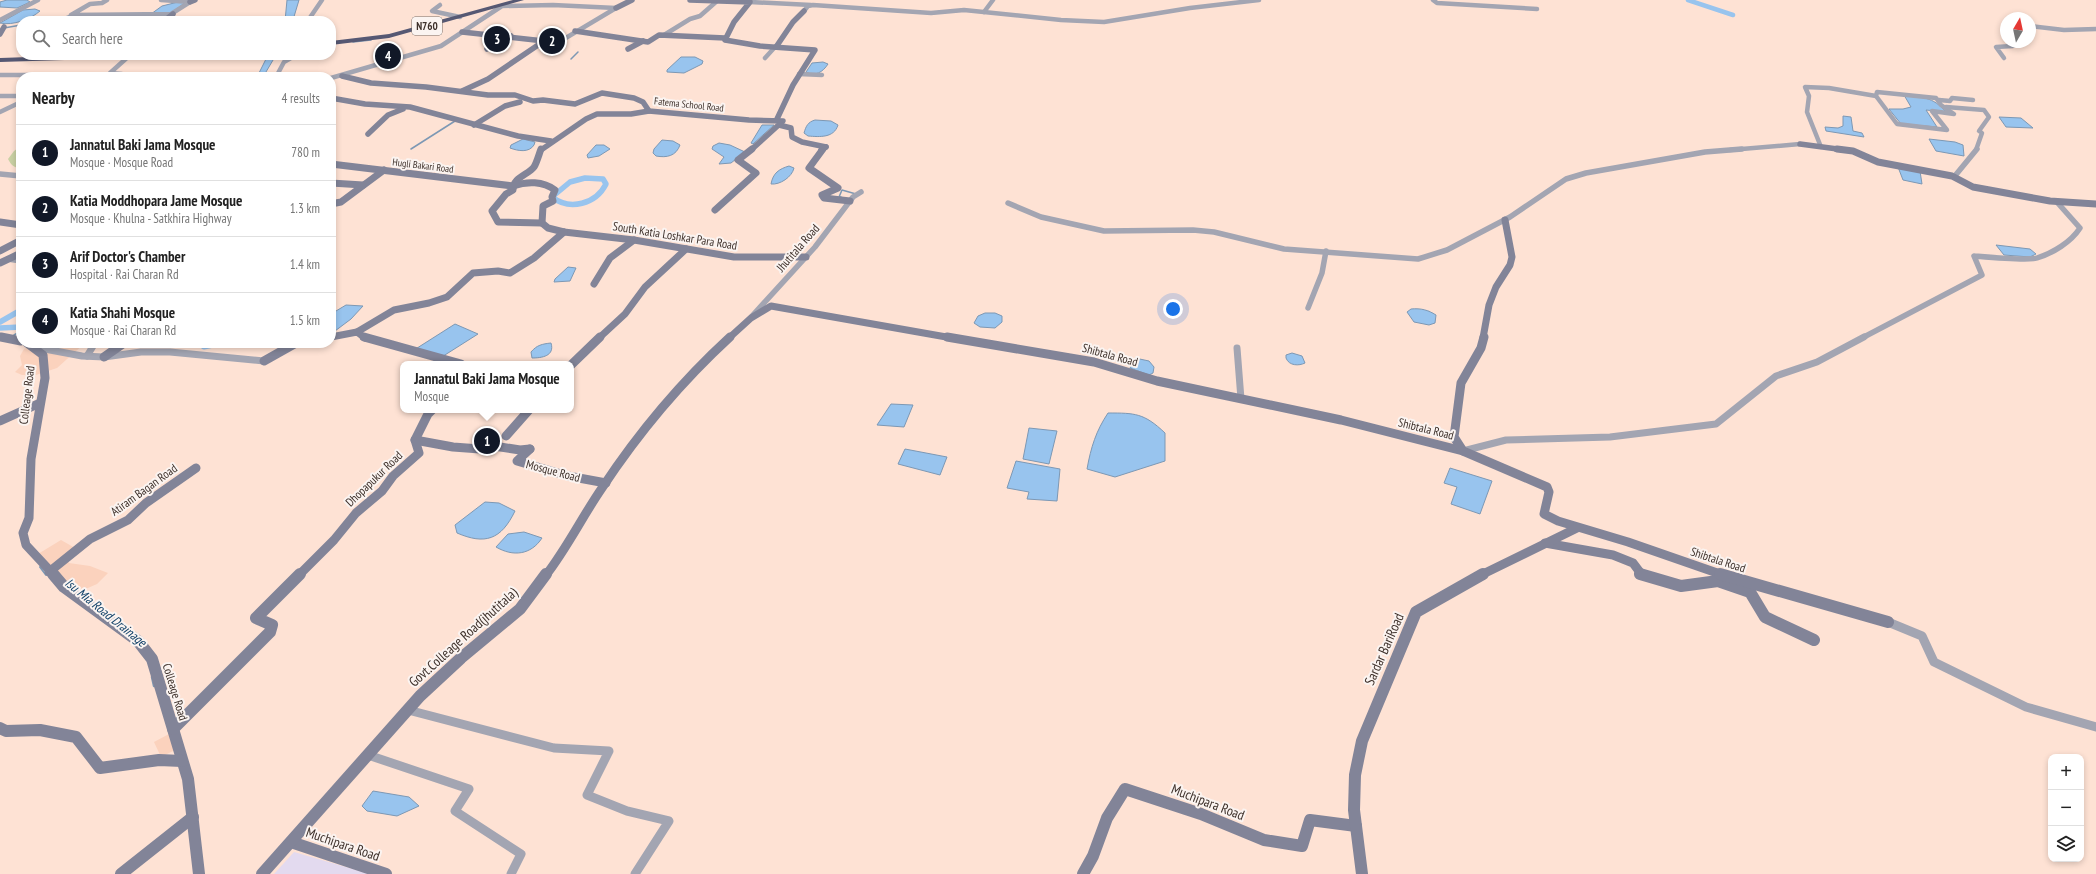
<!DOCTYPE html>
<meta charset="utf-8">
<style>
:root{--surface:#fff;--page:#f2f2f2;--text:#222;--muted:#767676;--line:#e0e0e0;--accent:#111827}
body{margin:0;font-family:"PT Sans Narrow",sans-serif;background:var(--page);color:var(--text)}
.controls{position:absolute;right:12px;bottom:12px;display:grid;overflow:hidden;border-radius:8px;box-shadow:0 2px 6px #0003}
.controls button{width:36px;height:36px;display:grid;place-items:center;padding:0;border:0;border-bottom:1px solid var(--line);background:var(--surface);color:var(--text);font:20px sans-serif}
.compass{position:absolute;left:2000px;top:12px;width:36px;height:36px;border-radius:50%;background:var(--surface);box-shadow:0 2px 6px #0003;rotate:9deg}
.you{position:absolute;left:1173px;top:309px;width:14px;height:14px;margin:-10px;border:3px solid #fff;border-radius:50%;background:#1a73e8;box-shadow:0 0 0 6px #1a73e833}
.badge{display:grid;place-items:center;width:26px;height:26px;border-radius:50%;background:var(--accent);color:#fff;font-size:13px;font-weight:700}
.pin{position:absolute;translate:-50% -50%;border:2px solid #fff;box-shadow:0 1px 4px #0006}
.popup{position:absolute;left:400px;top:361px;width:174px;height:52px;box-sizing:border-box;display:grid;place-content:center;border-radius:8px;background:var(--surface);filter:drop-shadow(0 1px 3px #0005);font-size:13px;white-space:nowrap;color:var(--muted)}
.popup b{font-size:15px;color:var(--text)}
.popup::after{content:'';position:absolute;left:50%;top:100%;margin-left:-8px;border:8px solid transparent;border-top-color:var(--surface)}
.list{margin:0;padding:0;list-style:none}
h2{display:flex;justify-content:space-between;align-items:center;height:52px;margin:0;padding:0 16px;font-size:17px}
h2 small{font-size:13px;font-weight:400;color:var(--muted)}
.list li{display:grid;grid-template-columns:26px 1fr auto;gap:12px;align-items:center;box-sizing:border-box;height:56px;padding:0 16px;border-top:1px solid var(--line)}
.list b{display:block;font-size:15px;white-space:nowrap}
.list p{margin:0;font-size:13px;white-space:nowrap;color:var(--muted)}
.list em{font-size:13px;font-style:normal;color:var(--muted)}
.icon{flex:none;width:22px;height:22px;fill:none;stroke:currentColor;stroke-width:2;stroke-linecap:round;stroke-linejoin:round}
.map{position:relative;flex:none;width:2096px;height:874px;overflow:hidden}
.search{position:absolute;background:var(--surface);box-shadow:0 2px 6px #0003;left:16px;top:16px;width:320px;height:44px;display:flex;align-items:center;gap:10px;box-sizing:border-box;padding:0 14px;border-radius:16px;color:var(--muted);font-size:15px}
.panel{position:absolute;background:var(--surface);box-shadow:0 2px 6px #0003;left:16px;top:72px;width:320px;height:276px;border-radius:16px}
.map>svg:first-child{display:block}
.built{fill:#fbd2bd}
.education{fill:#e3daef}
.green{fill:#cad1a4}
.water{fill:#98c4ee;stroke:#7d98b4}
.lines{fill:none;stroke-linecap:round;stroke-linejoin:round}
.stream-far2{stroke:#7d98b4;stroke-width:1.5}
.stream-far1{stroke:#7d98b4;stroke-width:2}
.stream{stroke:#7d98b4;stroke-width:2.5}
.canal-far2{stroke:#98c4ee;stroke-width:4.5}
.canal-far1{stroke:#98c4ee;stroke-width:5.5}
.canal{stroke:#98c4ee;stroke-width:7}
.street-far3{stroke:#a3a5b2;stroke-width:4.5}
.street-far2{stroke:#a3a5b2;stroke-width:5.5}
.street-far1{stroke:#a3a5b2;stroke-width:7}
.street{stroke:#a3a5b2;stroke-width:9}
.secondary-far3{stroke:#828498;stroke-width:5.5}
.secondary-far2{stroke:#828498;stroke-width:7}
.secondary-far1{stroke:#828498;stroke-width:9}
.secondary{stroke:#828498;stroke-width:12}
.highway{fill:#565873;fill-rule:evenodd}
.labels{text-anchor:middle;stroke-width:4;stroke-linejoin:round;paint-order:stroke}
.far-street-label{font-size:10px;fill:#3e312b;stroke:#fbf4f1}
.shield{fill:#fbf4f1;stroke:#776c66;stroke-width:1}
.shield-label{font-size:11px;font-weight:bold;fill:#3e312b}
.street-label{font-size:12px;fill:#3e312b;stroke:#fbf4f1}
.water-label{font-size:13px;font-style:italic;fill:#124269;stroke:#fbf4f1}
.near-street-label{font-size:14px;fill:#3e312b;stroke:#fbf4f1}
</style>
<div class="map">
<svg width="2096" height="874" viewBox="0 0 2096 874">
<rect width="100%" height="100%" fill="#fee2d4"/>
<g class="built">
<path d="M39 343H85L57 368 36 375H22L15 372 22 365 20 356 24 349Z"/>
<path d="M61 540 75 548 67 557 69 563 90 566 108 573 97 584 81 591 63 579 38 554Z"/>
<path d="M169 734 177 749 161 757 154 742Z"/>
</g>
<path class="education" d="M294 852 370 874H274Z"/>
<path class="green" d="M21 146V168C14 168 11 165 8 159L14 151Z"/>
<g class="water">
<path d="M7 0H27L30 2 17 8 0 7V2Z"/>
<path d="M287 0H299L293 20 285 21Z"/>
<path d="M178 2H186L171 13 151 14 162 6Z"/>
<path d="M35 9 40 11C31 19 13 26 0 23L23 10Z"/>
<path d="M268 55H276L263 77H257Z"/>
<path d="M681 57H695L703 61 702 64 684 73 667 72V70Z"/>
<path d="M823 62 828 64C823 72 815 77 806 72L812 63Z"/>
<path d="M1904 95C1923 98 1932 96 1946 112L1926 110 1937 127 1901 124 1889 109H1903L1911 107Z"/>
<path d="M1843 116 1851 117 1853 131 1862 133 1864 137 1826 131 1825 127 1838 128 1843 126Z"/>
<path d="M1999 117 2021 118 2033 128 2006 127Z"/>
<path d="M815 120 831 121 838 125C834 138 820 137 808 136L804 133C806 126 808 122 815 120Z"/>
<path d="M762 125H774L753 144 751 143Z"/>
<path d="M523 139 535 142 534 145C529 153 518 151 510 148L511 145Z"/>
<path d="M1929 139 1955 142 1963 145 1964 156 1936 151Z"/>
<path d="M662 140 673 141 680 145C676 156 667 158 656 156L653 153 654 149Z"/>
<path d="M719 143 730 145 745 152 731 163 719 164 724 157 712 149 713 146Z"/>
<path d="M596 145H604L610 149 599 156 588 158 587 155Z"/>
<path d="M789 166 794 168C792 177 780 185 771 184 773 173 779 169 789 166Z"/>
<path d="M1898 167 1920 171 1922 184 1903 180Z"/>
<path d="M1996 245 2030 249 2036 254 2030 257 2004 255Z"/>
<path d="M568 267 576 268 570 281 554 282 555 279Z"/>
<path d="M346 305 363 306 351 319 331 334V314Z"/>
<path d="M1411 309C1421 308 1428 310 1436 315L1435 323 1429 325 1414 322 1407 312Z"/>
<path d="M985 313H995L1002 316V322L995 328 980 327 974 323 978 316Z"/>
<path d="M455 324 478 334 437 360 414 350Z"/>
<path d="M551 343C555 356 542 358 532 358L531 352C537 345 542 344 551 343Z"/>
<path d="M1292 353 1302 356 1305 363C1299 366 1289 366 1286 358V355Z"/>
<path d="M1135 358 1149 361 1154 367 1153 373 1149 375 1130 368Z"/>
<path d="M891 404 913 405 904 427 877 425Z"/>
<path d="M1108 413C1135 413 1144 413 1165 433V461L1115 477 1087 469C1091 447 1096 431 1108 413Z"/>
<path d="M1029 428 1057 431 1049 464 1023 459Z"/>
<path d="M905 449 947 457 940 475 898 464Z"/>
<path d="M1016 461 1060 469 1057 501 1027 499 1029 492 1007 488Z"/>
<path d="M1450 468 1492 481 1480 514 1451 504 1457 487 1444 483Z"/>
<path d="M485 502 499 503 515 511C501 540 485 545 457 533L455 525Z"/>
<path d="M524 532 542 538C531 555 513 557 496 547L508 534Z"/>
<path d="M373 791 409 797 419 806 397 816 367 811 362 806Z"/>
</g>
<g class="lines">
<g class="stream-far2">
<path d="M52 21 72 15"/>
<path d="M4 28 21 25"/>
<path d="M353 42 371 40"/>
<path d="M571 59 578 52"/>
<path d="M411 149 455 121"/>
<path d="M841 197H839L842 190 856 194"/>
<path d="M14 335 21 331"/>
</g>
<path class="stream-far1" d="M40 567 46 575"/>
<path class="stream" d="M152 677 154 686"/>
<path class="canal-far2" d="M1688 0 1733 15"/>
<g class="canal-far1">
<path d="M585 178 603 179 606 184C596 204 570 211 552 197L570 182Z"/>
<path d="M0 322 21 310"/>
<path d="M0 328 21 327"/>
</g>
<path class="canal" d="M201 343 204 346 218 343"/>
<g class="street-far3">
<path d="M107 0 102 3 90 4 71 15 171 14 190 2 161 0"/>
<path d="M1433 0 1437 3 1537 9"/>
<path d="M750 2 811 5"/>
<path d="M440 5 432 11 460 17"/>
<path d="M804 11 808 6 813 5 931 13 964 10 1061 20 1104 22 1190 8 1259 0"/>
<path d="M984 12 993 0"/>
<path d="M0 20 38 0"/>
<path d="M310 21 309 19 322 0"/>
<path d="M2030 26 2064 30 2096 29"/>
<path d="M664 35 690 19 700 16 717 1"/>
<path d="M541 43 554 45 616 8"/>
<path d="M765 58 775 47"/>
<path d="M2004 58 1996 47 2013 46V42"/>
<path d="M799 74 822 75"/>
<path d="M0 75H94L98 77"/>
<path d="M122 77V74L110 73 129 56"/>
<path d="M276 77 284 62 296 55"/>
<path d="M331 78 441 46 502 6 553 5 616 8"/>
<path d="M1877 92 1936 98 1941 105 1954 114 1932 111 1947 130 1897 124 1876 96Z"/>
<path d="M0 96H21"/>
<path d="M1939 100 1950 101 1952 98 1973 100"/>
<path d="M1946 107 1984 110 1989 117 1979 131 1982 133 1976 150"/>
<path d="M0 112 21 102"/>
<path d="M1821 147 1807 112 1809 96 1805 87 1829 88 1876 96"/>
<path d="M1730 150 1800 144"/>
</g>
<g class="street-far2">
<path d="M0 174 21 176"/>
<path d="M1954 177 1977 149"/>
<path d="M1008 203 1041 217 1104 231 1193 230 1214 232 1284 249 1418 259 1447 250 1510 217 1566 179 1586 173 1705 152 1742 149"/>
<path d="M8 259 21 261"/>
<path d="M1308 308 1322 273 1326 251"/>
<path d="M752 316 815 247 853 197 861 192"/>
<path d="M1862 338 1982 275 1974 256C1986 257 2028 261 2037 258 2053 253 2071 242 2080 228L2056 201"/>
</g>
<g class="street-far1">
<path d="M34 347 82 356 104 357 141 352H170L264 361"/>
<path d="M1237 348 1241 399"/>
<path d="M87 356 95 343"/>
<path d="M1463 451 1506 440 1610 437 1716 424 1776 376 1817 362 1864 337"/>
</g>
<g class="street">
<path d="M1888 622 1922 636 1934 662 2026 707 2096 727"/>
<path d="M408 710 554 748 609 751 587 795 627 811 669 821 635 874"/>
<path d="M368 755 469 789 455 811 521 854 511 874"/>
</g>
<g class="secondary-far3">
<path d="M690 0 750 2 734 22 725 40 760 46 815 50 793 85 777 119"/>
<path d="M190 2 195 0"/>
<path d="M616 8 632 0"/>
<path d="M173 14 168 18 175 21"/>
<path d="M575 31 648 42 659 35 725 38"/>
<path d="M462 32 544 41 488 79 462 91"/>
<path d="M0 34 4 27"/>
<path d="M776 47 793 22 804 11"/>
<path d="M487 49 511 36"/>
<path d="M628 49 643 41"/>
<path d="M342 76 371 83 426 87 488 95H515L533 101 543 100 575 104 602 93 634 98 643 102 649 111 749 120 783 121 751 150"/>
<path d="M331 98 365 104 410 107 518 136 551 141"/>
<path d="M474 125 505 106 520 102"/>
<path d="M779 125 791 128 792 137 802 142 826 147"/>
<path d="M368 134 388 115 403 109"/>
<path d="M1800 144 1845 150"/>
<path d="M541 150 586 119 597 114H631L649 111"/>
<path d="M821 150 826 147"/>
</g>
<g class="secondary-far2">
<path d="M541 149C539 154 537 162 534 167 528 175 513 177 513 190L506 194 492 211 498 222 542 223"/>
<path d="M823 149 809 168 838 188 822 195 824 198 850 201"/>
<path d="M1837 149 1853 151 1878 162 1952 176 1973 187 2050 201 2096 204"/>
<path d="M331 164 513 186C527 181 543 181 555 190L552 197 553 201 543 206 542 223 548 228 564 232 634 240 734 257H806"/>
<path d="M331 183 363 185"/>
<path d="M331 204 341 202 384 170"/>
<path d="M715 210 756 173 738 160 752 149"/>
<path d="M0 222 21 225"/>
<path d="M0 251 21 240"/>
<path d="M0 263 21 253"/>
<path d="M594 284 610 258 634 240"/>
<path d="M357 332 394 310 429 303 447 297 473 273 498 271 510 273 534 258 564 232"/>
<path d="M0 337 6 338"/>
<path d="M331 337 357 332 365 338"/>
<path d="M599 338 625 314 645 287 686 249"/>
<path d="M729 338 751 318 771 306 952 338"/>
<path d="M1483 338 1489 305 1496 287 1510 265 1512 257 1505 220"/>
</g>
<g class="secondary-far1">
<path d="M1 337 21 341"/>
<path d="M364 337 461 364"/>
<path d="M947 337 1094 362 1157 381 1341 420 1463 451"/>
<path d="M1484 337 1481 348 1461 383 1454 437 1463 451 1547 487 1549 492 1544 514 1558 521 1628 542 1723 575"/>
<path d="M27 343 43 355 45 378 31 459 29 518 23 533 26 545 54 575"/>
<path d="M104 357 124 343"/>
<path d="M264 361 296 343"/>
<path d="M571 365 600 337"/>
<path d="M0 421 40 403"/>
<path d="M506 436 529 410"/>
<path d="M415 440 453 447 480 449 494 446 520 450 530 449"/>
<path d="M530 449 517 461 568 476 606 483"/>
<path d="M1545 543 1613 555 1633 563 1642 575"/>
<path d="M49 572 90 539 128 520 146 503 196 468"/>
<path d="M299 575 334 540 356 513 382 491 393 476 419 453 415 440 428 414 432 410"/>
<path d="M546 575C567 548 582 517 602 488 639 432 681 382 730 337"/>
<path d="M1481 575 1577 528"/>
</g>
<g class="secondary">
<path d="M53 574 64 587 138 641 152 659 188 779 199 874"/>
<path d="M1640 574 1681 586 1718 581 1750 592 1765 617 1814 640"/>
<path d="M1720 574 1888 622"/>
<path d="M0 728 6 731 40 730 76 737 100 768 159 760 182 761"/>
<path d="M173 729 270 632 272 625 256 618 300 574"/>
<path d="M291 842 386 874"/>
<path d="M121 874 193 817"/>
<path d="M262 874 420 696 461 658 520 609 546 574"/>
<path d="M1083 874 1093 856 1107 818 1125 789 1201 814 1264 840 1302 846 1310 820 1356 826"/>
<path d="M1362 874 1354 810 1355 775 1362 741 1416 612 1483 574"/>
</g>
<g class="highway">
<path d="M513 0H524L389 38 331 45V41L389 34Z"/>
<path d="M89 55H165L161 57 0 62V58Z"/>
</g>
</g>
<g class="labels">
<g class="far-street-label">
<text transform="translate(689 104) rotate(6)" y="4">Fatema School Road</text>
<text transform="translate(423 165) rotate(7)" y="4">Hugli Bakari Road</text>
</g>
<rect class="shield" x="412" y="17" width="30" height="18" rx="3"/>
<g class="shield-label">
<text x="427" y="30">N760</text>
</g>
<g class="street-label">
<text transform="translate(675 236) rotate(9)" y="4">South Katia Loshkar Para Road</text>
<text transform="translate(798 248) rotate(-49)" y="4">Jhutitala Road</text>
<text transform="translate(1110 355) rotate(15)" y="4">Shibtala Road</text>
<text transform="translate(27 395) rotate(-83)" y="4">Colleage Road</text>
<text transform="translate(1426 429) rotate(14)" y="4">Shibtala Road</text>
<text transform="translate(553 471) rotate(15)" y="4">Mosque Road</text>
<text transform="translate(374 479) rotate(-44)" y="4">Dhopapukur Road</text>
<text transform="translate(144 490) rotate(-36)" y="4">Atiram Bagan Road</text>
<text transform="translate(1718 560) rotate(18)" y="4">Shibtala Road</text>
<text transform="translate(175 692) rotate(73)" y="4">Colleage Road</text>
</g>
<g class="water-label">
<text transform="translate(106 612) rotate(39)" y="5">Isu Mia Road Drainage</text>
</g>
<g class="near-street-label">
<text transform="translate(463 637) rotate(-42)" y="5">Govt.Colleage Road(jhutitala)</text>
<text transform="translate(1384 649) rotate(-66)" y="5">Sardar BariRoad</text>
<text transform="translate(1208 802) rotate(21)" y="5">Muchipara Road</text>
<text transform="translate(343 844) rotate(19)" y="5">Muchipara Road</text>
</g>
</g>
</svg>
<div class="controls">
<button>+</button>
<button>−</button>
<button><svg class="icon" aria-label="layers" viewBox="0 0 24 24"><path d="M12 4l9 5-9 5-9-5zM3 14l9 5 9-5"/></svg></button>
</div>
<svg class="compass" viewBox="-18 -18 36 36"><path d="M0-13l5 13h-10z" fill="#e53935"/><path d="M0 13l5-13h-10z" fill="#767676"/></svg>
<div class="you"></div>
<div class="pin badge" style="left:487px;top:441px">1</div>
<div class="popup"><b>Jannatul Baki Jama Mosque</b>Mosque</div>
<div class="pin badge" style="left:552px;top:41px">2</div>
<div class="pin badge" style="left:497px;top:39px">3</div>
<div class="pin badge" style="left:388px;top:56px">4</div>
<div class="search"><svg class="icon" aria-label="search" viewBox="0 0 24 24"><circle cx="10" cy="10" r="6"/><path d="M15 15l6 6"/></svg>Search here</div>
<section class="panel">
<h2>Nearby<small>4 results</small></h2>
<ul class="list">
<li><span class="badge">1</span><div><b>Jannatul Baki Jama Mosque</b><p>Mosque · Mosque Road</p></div><em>780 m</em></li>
<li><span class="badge">2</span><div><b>Katia Moddhopara Jame Mosque</b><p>Mosque · Khulna - Satkhira Highway</p></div><em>1.3 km</em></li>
<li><span class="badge">3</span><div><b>Arif Doctor's Chamber</b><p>Hospital · Rai Charan Rd</p></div><em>1.4 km</em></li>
<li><span class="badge">4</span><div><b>Katia Shahi Mosque</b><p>Mosque · Rai Charan Rd</p></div><em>1.5 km</em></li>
</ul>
</section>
</div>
